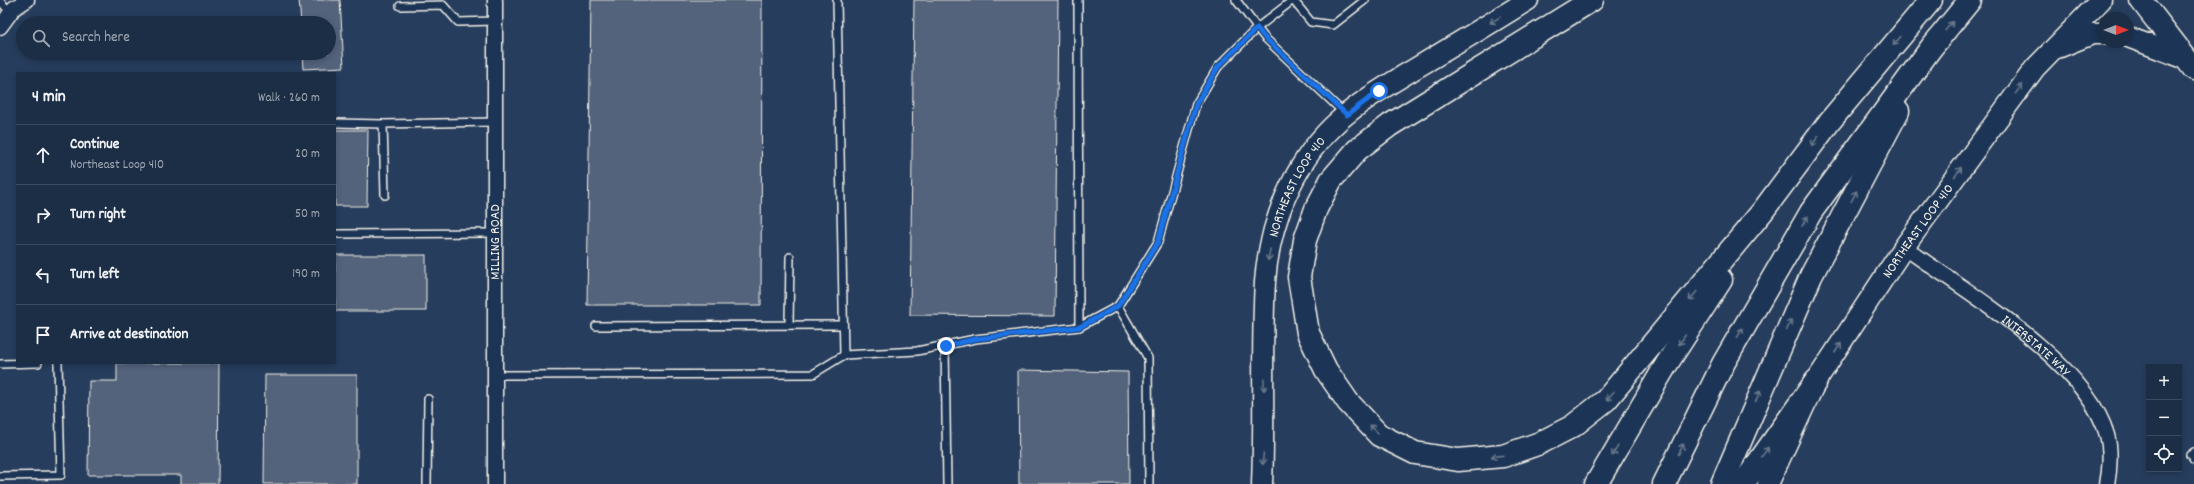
<!DOCTYPE html>
<meta charset="utf-8">
<style>
:root{--surface:#1c2e46;--page:#25364d;--text:#f1f3f6;--muted:#a0a8b3;--line:#3a4a5f}
body{margin:0;font-family:Dekko,sans-serif;background:var(--page);color:var(--text)}
.controls{position:absolute;right:12px;bottom:12px;display:grid;overflow:hidden;border-radius:0px;box-shadow:0 2px 6px #0003}
.controls button{width:36px;height:36px;display:grid;place-items:center;padding:0;border:0;border-bottom:1px solid var(--line);background:var(--surface);color:var(--text);font:20px sans-serif}
.compass{position:absolute;left:2098px;top:12px;width:36px;height:36px;border-radius:50%;background:var(--surface);box-shadow:0 2px 6px #0003;rotate:90deg}
.stop{position:absolute;width:12px;height:12px;margin:-9px;border:3px solid #1a73e8;border-radius:50%;background:#fff}
.stop.end{background:#1a73e8;border-color:#fff;box-shadow:0 1px 4px #0008}
.list{margin:0;padding:0;list-style:none}
h2{display:flex;justify-content:space-between;align-items:center;height:52px;margin:0;padding:0 16px;font-size:17px}
h2 small{font-size:13px;font-weight:400;color:var(--muted)}
.list li{display:grid;grid-template-columns:26px 1fr auto;gap:12px;align-items:center;box-sizing:border-box;height:60px;padding:0 16px;border-top:1px solid var(--line)}
.list b{display:block;font-size:15px;white-space:nowrap}
.list p{margin:0;font-size:13px;white-space:nowrap;color:var(--muted)}
.list em{font-size:13px;font-style:normal;color:var(--muted)}
.icon{flex:none;width:22px;height:22px;fill:none;stroke:currentColor;stroke-width:2;stroke-linecap:round;stroke-linejoin:round}
.map{position:relative;flex:none;width:2194px;height:484px;overflow:hidden}
.search{position:absolute;background:var(--surface);box-shadow:0 2px 6px #0003;left:16px;top:16px;width:320px;height:44px;display:flex;align-items:center;gap:10px;box-sizing:border-box;padding:0 14px;border-radius:22px;color:var(--muted);font-size:15px}
.panel{position:absolute;background:var(--surface);box-shadow:0 2px 6px #0003;left:16px;top:72px;width:320px;height:292px;border-radius:0px}
.map>svg:first-child{display:block}
.building{fill:#52647b;stroke:#f4f1e8}
.lines{fill:none;stroke-linecap:round;stroke-linejoin:round}
.lane-casing{stroke:#f4f1e8;stroke-width:10}
.street-casing{stroke:#f4f1e8;stroke-width:17}
.secondary-casing{stroke:#f4f1e8;stroke-width:23}
.primary-casing{stroke:#f4f1e8;stroke-width:25}
.highway-casing{stroke:#f4f1e8;stroke-width:25}
.lane{stroke:#1d3557;stroke-width:7}
.street{stroke:#1d3557;stroke-width:14}
.secondary{stroke:#1d3557;stroke-width:20}
.primary{stroke:#1d3557;stroke-width:22}
.highway{stroke:#1d3557;stroke-width:22}
.oneway{stroke:#68778a}
.route{stroke:#1a73e8;stroke-width:5}
.labels{text-anchor:middle;stroke-width:3;stroke-linejoin:round;paint-order:stroke}
.street-label{font-size:14px;fill:#f4f1e8;stroke:#1d3557}
</style>
<div class="map">
<svg width="2194" height="484" viewBox="0 0 2194 484">
<rect width="100%" height="100%" fill="#263d5d"/>
<filter id="ink" filterUnits="userSpaceOnUse"><feTurbulence type="fractalNoise" baseFrequency=".025" numOctaves="2"/><feDisplacementMap in="SourceGraphic" scale="8" xChannelSelector="R" yChannelSelector="G"/><feConvolveMatrix kernelMatrix="1 2 1 2 8 2 1 2 1" color-interpolation-filters="sRGB"/></filter>
<g filter="url(#ink)">
<g class="building">
<path d="M299 0H340L344 67 303 69 302 53H329V23H301Z"/>
<path d="M591 0H762L761 305H587Z"/>
<path d="M914 0H1058L1055 316 910 315Z"/>
<path d="M335 130H368L367 206H335Z"/>
<rect x="335" y="255" width="91" height="56"/>
<path d="M117 363H219L218 484H181V475H88L89 381H117Z"/>
<path d="M1018 370 1128 372 1129 484H1019Z"/>
<path d="M265 375H357V484H264Z"/>
</g>
<g class="lines">
<g class="lane-casing">
<g id="lane">
<path d="M837 0 844 355 917 351 975 339 1079 327 1118 306 1158 242 1196 104 1218 67 1257 28 1293 0"/>
<path d="M1078 0 1079 327"/>
<path d="M1236 0 1264 37 1345 114"/>
<path d="M1293 0 1311 22 1333 25 1365 0"/>
<path d="M0 1 11 13"/>
<path d="M400 6 443 5 458 22 495 21"/>
<path d="M335 123 383 124"/>
<path d="M385 195 383 124 495 122"/>
<path d="M338 234 493 233"/>
<path d="M1118 306 1148 358 1149 484"/>
<path d="M789 325 790 257"/>
<path d="M596 326 843 325"/>
<path d="M945 346 947 484"/>
<path d="M0 364 38 363"/>
<path d="M494 375 813 374 844 355"/>
<path d="M2194 452 2190 455 2194 460"/>
<path d="M0 476 61 475 58 363"/>
<path d="M427 484 428 399"/>
</g>
</g>
<g class="street-casing">
<g id="street">
<path d="M0 27 14 8 27 0"/>
<path id="s1" d="M1904 247C1965 291 2086 361 2107 435 2111 449 2110 470 2107 484"/>
<path d="M495 484V0"/>
</g>
</g>
<g class="secondary-casing">
<g id="secondary">
<path d="M2128 37 2186 59"/>
<path d="M2060 47 2092 34H2104"/>
<path id="s2" d="M1262 484C1265 417 1261 349 1265 282 1269 225 1292 166 1333 126 1357 103 1388 85 1416 68 1453 46 1491 23 1528 0"/>
<path id="s3" d="M1768 484 1816 381 1904 247 2035 68 2101 0"/>
</g>
</g>
<g class="primary-casing">
<path id="primary" d="M2141 0 2194 69"/>
</g>
<g class="highway-casing">
<g id="highway">
<path d="M1592 0 1390 125 1357 150 1331 180 1316 209 1305 240 1299 277 1308 333 1326 370 1348 402 1379 435 1415 453 1458 460 1503 456 1540 443 1573 426 1606 400 1762 212 1830 121 1931 0"/>
<path d="M1596 484 1666 365 1721 280"/>
<path d="M1664 484 1723 364 1811 212 1931 48 1970 0"/>
<path d="M1722 484 1811 276 1898 111"/>
<path d="M1743 484 1816 381"/>
</g>
</g>
<use href="#lane" class="lane"/>
<use href="#street" class="street"/>
<use href="#secondary" class="secondary"/>
<use href="#primary" class="primary"/>
<use href="#highway" class="highway"/>
</g>
<defs><path id="oneway-shaft" d="M-6 0H5M1.5-3L5.5 0L1.5 3" fill="none" stroke-width="1.6" stroke-linecap="round" stroke-linejoin="round"/></defs>
<g class="oneway">
<use href="#oneway-shaft" transform="translate(1495 20) rotate(149)"/>
<use href="#oneway-shaft" transform="translate(1949 26) rotate(-50)"/>
<use href="#oneway-shaft" transform="translate(1897 41) rotate(130)"/>
<use href="#oneway-shaft" transform="translate(2019 89) rotate(-53)"/>
<use href="#oneway-shaft" transform="translate(1815 141) rotate(127)"/>
<use href="#oneway-shaft" transform="translate(1958 172) rotate(-54)"/>
<use href="#oneway-shaft" transform="translate(1854 196) rotate(-63)"/>
<use href="#oneway-shaft" transform="translate(1805 221) rotate(-60)"/>
<use href="#oneway-shaft" transform="translate(1269 255) rotate(100)"/>
<use href="#oneway-shaft" transform="translate(1693 296) rotate(130)"/>
<use href="#oneway-shaft" transform="translate(1789 325) rotate(-66)"/>
<use href="#oneway-shaft" transform="translate(1740 333) rotate(-60)"/>
<use href="#oneway-shaft" transform="translate(1682 340) rotate(123)"/>
<use href="#oneway-shaft" transform="translate(1838 348) rotate(-57)"/>
<use href="#oneway-shaft" transform="translate(1264 385) rotate(90)"/>
<use href="#oneway-shaft" transform="translate(1610 396) rotate(131)"/>
<use href="#oneway-shaft" transform="translate(1758 396) rotate(-67)"/>
<use href="#oneway-shaft" transform="translate(1374 429) rotate(-133)"/>
<use href="#oneway-shaft" transform="translate(1681 449) rotate(-64)"/>
<use href="#oneway-shaft" transform="translate(1615 451) rotate(121)"/>
<use href="#oneway-shaft" transform="translate(1765 452) rotate(-54)"/>
<use href="#oneway-shaft" transform="translate(1497 456) rotate(174)"/>
<use href="#oneway-shaft" transform="translate(1263 459) rotate(93)"/>
</g>
</g>
<g class="lines" filter="url(#ink)">
<path class="route" d="M946 346 975 339 1080 327 1118 306 1158 242 1196 104 1218 67 1257 28 1264 37 1347 115 1379 91"/>
</g>
<g class="labels">
<g class="street-label">
<text dy="5" stroke="none"><textPath href="#s2" startOffset="304">NORTHEAST LOOP 410</textPath></text>
<text dy="5" stroke="none"><textPath href="#s3" startOffset="295">NORTHEAST LOOP 410</textPath></text>
<text transform="translate(494 242) rotate(-90)" y="5">MILLING ROAD</text>
<text dy="5" stroke="none"><textPath href="#s1" startOffset="165">INTERSTATE WAY</textPath></text>
</g>
</g>
</svg>
<div class="controls">
<button>+</button>
<button>−</button>
<button><svg class="icon" aria-label="locate" viewBox="0 0 24 24"><circle cx="12" cy="12" r="6"/><path d="M12 2v4M12 18v4M2 12h4M18 12h4"/></svg></button>
</div>
<svg class="compass" viewBox="-18 -18 36 36"><path d="M0-13l5 13h-10z" fill="#e53935"/><path d="M0 13l5-13h-10z" fill="#a0a8b3"/></svg>
<div class="stop" style="left:1379px;top:91px"></div>
<div class="stop end" style="left:946px;top:346px"></div>
<div class="search"><svg class="icon" aria-label="search" viewBox="0 0 24 24"><circle cx="10" cy="10" r="6"/><path d="M15 15l6 6"/></svg>Search here</div>
<section class="panel">
<h2>4 min<small>Walk · 260 m</small></h2>
<ul class="list">
<li><svg class="icon" aria-label="ahead" viewBox="0 0 24 24"><path d="M12 20V5M6 11l6-6 6 6"/></svg><div><b>Continue</b><p>Northeast Loop 410</p></div><em>20 m</em></li>
<li><svg class="icon" aria-label="right" viewBox="0 0 24 24"><path d="M7 20v-9h11M14 6l5 5-5 5"/></svg><div><b>Turn right</b></div><em>50 m</em></li>
<li><svg class="icon" aria-label="left" viewBox="0 0 24 24"><path d="M17 20v-9H6M10 6l-5 5 5 5"/></svg><div><b>Turn left</b></div><em>190 m</em></li>
<li><svg class="icon" aria-label="arrive" viewBox="0 0 24 24"><path d="M6 21V4h12l-3 4 3 4H6"/></svg><div><b>Arrive at destination</b></div></li>
</ul>
</section>
</div>
